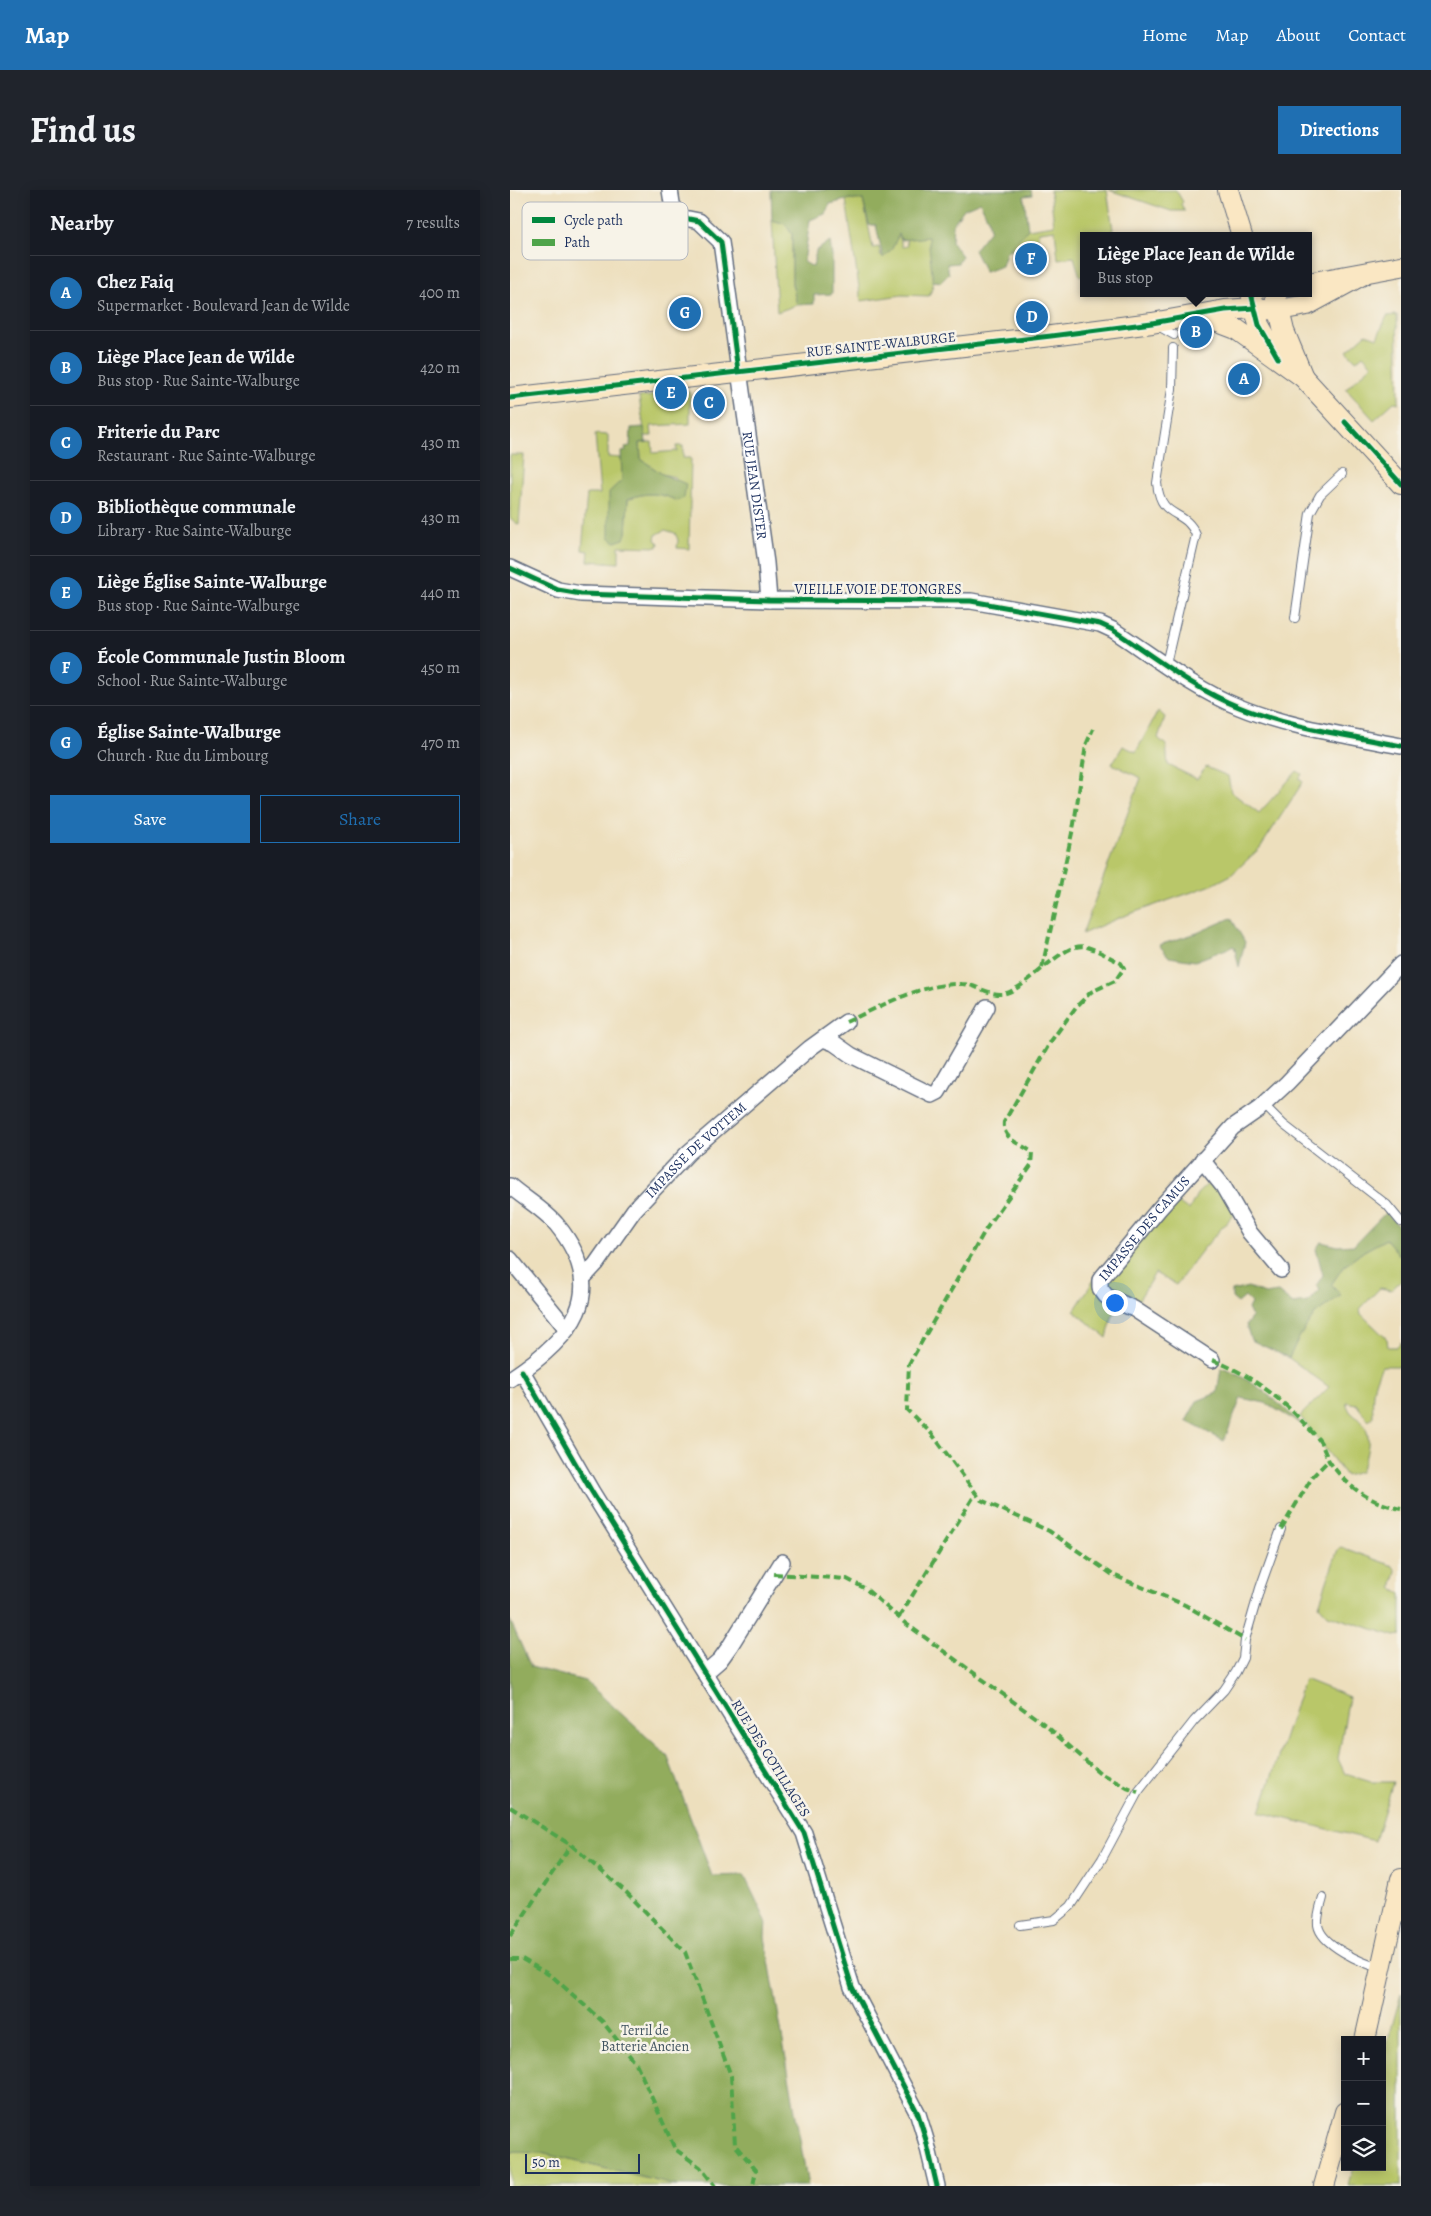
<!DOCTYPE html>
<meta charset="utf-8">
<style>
:root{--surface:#171b24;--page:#20242c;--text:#f1f3f6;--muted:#9ea1a6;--line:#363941;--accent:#1f6fb2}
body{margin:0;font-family:Alegreya,serif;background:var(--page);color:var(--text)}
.controls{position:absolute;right:15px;bottom:15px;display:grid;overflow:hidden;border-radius:0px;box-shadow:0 2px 12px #0003}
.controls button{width:45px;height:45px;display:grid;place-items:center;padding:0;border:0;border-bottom:1px solid var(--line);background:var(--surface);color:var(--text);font:25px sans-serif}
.scale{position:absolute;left:15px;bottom:12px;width:115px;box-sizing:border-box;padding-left:5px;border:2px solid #1b2f5e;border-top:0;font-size:14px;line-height:18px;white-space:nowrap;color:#1b2f5e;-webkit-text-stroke:4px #f7f3e8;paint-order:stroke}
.you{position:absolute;left:604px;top:1112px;width:18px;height:18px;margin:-12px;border:4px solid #fff;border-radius:50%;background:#1a73e8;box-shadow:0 0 0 8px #1a73e833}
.badge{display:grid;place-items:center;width:32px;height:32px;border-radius:50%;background:var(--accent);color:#fff;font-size:16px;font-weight:700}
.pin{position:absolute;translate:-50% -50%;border:2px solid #fff;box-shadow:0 1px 5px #0006}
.popup{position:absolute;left:570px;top:42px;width:232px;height:65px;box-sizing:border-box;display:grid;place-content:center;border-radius:0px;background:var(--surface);filter:drop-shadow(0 1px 4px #0005);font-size:16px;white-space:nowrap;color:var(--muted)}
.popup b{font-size:19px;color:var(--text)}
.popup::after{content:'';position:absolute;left:50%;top:100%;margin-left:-10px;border:10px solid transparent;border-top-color:var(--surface)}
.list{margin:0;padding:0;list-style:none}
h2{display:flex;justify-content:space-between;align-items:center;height:65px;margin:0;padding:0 20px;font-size:21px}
h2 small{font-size:16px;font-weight:400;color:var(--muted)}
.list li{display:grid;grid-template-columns:32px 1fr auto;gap:15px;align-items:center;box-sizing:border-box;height:75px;padding:0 20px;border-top:1px solid var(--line)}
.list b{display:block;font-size:19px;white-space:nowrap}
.list p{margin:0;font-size:16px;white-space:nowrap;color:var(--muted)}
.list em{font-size:16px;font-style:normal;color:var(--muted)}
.actions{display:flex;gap:10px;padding:15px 20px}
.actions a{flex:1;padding:11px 0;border:1px solid var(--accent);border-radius:0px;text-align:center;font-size:18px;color:var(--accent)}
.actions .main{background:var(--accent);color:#fff}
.icon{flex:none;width:28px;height:28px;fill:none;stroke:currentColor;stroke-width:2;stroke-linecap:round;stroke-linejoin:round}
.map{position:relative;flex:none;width:891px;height:1996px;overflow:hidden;border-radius:0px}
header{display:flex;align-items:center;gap:30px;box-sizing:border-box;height:70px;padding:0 25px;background:var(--accent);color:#fff}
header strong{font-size:24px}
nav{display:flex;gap:28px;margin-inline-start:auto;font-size:18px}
.intro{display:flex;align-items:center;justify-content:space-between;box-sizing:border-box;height:120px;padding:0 30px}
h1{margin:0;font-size:35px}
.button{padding:12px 22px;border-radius:0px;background:var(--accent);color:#fff;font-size:18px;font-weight:700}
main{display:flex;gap:30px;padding:0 30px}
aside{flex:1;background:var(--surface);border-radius:0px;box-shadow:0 2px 12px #0003}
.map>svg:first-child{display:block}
.green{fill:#b9c769;stroke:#6a7b64}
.forest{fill:#92ac5d;stroke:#566e5e}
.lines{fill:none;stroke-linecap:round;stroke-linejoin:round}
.lane-casing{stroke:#646d7f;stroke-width:10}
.street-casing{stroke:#646d7f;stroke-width:18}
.secondary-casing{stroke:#646d7f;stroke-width:22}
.lane{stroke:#fff;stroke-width:8}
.street{stroke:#fff;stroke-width:15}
.secondary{stroke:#fae7c3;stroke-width:20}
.quiet{stroke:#4fa44a;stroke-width:4;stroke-dasharray:8 4;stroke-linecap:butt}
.cycleway-casing{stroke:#f7f3e8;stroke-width:8}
.cycleway{stroke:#00873e;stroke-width:5}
.labels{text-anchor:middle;stroke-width:5;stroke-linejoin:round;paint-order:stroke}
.street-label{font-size:14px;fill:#1b2f5e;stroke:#f7f3e8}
.park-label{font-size:14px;fill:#425561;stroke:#f7f3e8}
.key{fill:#f7f3e8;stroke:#b5b8bf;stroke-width:1}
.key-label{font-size:14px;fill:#1b2f5e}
</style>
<header>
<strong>Map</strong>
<nav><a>Home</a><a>Map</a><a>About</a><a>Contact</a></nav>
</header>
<div class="intro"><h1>Find us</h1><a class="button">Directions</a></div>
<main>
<aside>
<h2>Nearby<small>7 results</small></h2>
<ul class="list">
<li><span class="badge">A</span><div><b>Chez Faiq</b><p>Supermarket · Boulevard Jean de Wilde</p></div><em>400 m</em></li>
<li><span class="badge">B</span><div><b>Liège Place Jean de Wilde</b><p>Bus stop · Rue Sainte-Walburge</p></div><em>420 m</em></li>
<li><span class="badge">C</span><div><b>Friterie du Parc</b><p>Restaurant · Rue Sainte-Walburge</p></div><em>430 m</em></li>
<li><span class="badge">D</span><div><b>Bibliothèque communale</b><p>Library · Rue Sainte-Walburge</p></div><em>430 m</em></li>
<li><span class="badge">E</span><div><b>Liège Église Sainte-Walburge</b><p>Bus stop · Rue Sainte-Walburge</p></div><em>440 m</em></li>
<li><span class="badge">F</span><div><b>École Communale Justin Bloom</b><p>School · Rue Sainte-Walburge</p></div><em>450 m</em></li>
<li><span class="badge">G</span><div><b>Église Sainte-Walburge</b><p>Church · Rue du Limbourg</p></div><em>470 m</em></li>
</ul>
<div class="actions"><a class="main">Save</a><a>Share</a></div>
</aside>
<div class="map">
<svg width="891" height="1996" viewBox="0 0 891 1996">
<rect width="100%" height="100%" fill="#f7f3e8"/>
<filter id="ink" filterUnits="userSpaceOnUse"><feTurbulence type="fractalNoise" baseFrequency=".02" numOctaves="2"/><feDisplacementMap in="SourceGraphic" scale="10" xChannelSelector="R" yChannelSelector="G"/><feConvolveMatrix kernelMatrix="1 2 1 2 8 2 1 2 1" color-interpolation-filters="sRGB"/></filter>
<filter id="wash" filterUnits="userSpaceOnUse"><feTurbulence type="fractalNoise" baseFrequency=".0096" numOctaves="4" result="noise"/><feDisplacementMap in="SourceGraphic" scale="20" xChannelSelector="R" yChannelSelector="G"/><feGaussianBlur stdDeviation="1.12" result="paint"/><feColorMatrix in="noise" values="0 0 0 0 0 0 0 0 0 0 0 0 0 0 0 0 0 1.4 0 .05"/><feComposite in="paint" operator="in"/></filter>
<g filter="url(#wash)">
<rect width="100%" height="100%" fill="#eddfbd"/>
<g class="green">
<path d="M540 0H597L604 46H574L573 85 570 86 564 67 548 69 545 40 529 42 528 45V52L498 60 518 39 544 35Z"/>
<path d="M599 0H666L673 12 671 14 675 21H661Z"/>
<path d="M340 9 353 10 363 58 369 57 371 66 389 43 392 57 397 56 396 49 418 46C420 64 428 90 419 106L392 105 351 111 336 10Z"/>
<path d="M262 30 275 34 282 44V94L287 115 267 122Z"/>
<path d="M887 125 889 213 884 212 864 230 836 199 862 175 853 165 846 171 837 161 856 144 867 148 877 126Z"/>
<path d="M180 202V234L141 236 142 246H135L129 207Z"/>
<path d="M85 244 98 245V267L111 268 116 343 118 309C135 302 150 302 167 311L165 287 152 284 131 269 130 253 142 252 143 263 167 261 166 256H173V268H181L179 359 167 358 168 350 165 343 155 340 146 345 145 350 149 353 148 357 109 356V373L78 371 79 361 72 360 77 304H90Z"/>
<path d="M0 265H14L9 335 0 328Z"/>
<path d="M648 521 655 527 648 548 656 555 658 575 687 589 696 577 718 586 721 602 749 623 787 581 792 584 789 589 793 592 750 658 721 685 702 695 611 727 572 744 631 588 602 574 613 556 626 562Z"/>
<path d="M703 989 726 1022 694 1058 666 1095 645 1083 625 1116 599 1100 598 1089 662 1008 679 1020 687 1004Z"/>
<path d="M876 1049 891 1067V1091L881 1100 870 1098 850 1119 851 1124 877 1149 878 1157H886L891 1152V1176H872C862 1195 862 1205 863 1226L859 1231 846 1214 836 1212C840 1226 844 1223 852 1233 864 1246 856 1268 850 1282L836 1286 790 1226 819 1197 779 1168 788 1149 805 1124 831 1105 821 1095 833 1077 854 1061Z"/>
<path d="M589 1082 587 1088 612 1117 603 1124 597 1148 564 1121Z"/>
<path d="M831 1357 883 1376 886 1381 882 1398 891 1403V1445L885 1446 818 1425 809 1415 828 1359Z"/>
<path d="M794 1489 839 1507 828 1569 835 1584 861 1592H883L865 1651 750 1622Z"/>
<path d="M891 1804V1996H838L843 1977H872V1872Z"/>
<path d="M0 1962 31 1963 168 1996H0Z"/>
</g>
<g class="forest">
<path d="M261 0H521L522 5 514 6 518 39 496 63 492 76 475 82 464 60 480 40 478 29 470 12 454 19 443 34 442 52 452 66 448 73 437 74 439 84 431 92 423 91 418 47 391 50 389 44 382 59 373 68 366 35H359L353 10 340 9 320 14 315 24 300 30 294 72 303 77 306 61 320 51 322 66V104L304 105V114L287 115 282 94V44L275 34 262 30Z"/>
<path d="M134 237 136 252 130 253 131 269 152 284 176 294 174 308 167 311C150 302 135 302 118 309L116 343 114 349 105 352 99 347V302L112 290 111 262 116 261 115 257 120 256 121 238Z"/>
<path d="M721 728 735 752 729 777 724 756 685 771 659 767 649 755 687 743Z"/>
<path d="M876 1022 891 1039V1067L876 1049 854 1061 833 1077 821 1095 831 1105 805 1124 788 1149 779 1168 741 1150 736 1135 742 1127 738 1119 741 1113 735 1107 728 1113 722 1108V1101L738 1097 755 1104 768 1102 783 1114 798 1112 810 1100 806 1096 813 1085 806 1059 811 1052 828 1056 844 1055Z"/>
<path d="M711 1178C743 1188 769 1214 793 1235L755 1213 731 1208 714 1251 676 1231 687 1211 707 1203Z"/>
<path d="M0 1430 21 1477 75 1491 157 1565 202 1686 234 1685 256 1731 255 1747 298 1996H168L31 1963 0 1962Z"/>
</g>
</g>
<g filter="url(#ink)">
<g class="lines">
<g class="lane-casing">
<g id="lane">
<path d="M135 43 164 26"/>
<path d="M648 136 664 145"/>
<path d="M785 428 800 323 810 305 832 284"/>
<path d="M656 474 686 345C675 317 651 332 647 293L662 199 663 158"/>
<path d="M754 915 774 935 877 1015 891 1032"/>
<path d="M813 1708C811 1715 807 1727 808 1735 811 1755 852 1773 870 1778"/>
<path d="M510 1735 544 1730 561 1716 592 1669 628 1602 684 1531 714 1500 726 1482 733 1468 735 1450 750 1398 771 1339"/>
</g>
</g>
<g class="street-casing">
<g id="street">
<path id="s1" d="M160 0 164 26 189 31 211 52 256 373 259 410"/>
<path d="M0 378 48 400 71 404 259 410 461 411 590 434 603 440C643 466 684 499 729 517 780 538 837 545 891 556"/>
<path d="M313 849 324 853 341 865 422 905 428 902 477 817"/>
<path d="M692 970 713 996 740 1043 771 1080"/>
<path d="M0 996C15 1009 35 1020 47 1035 102 1103 61 1149 0 1189"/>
<path d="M0 1069 57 1139"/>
<path id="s2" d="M74 1087 86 1074 124 1020 178 963 300 858 336 832"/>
<path id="s3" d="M702 1170 624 1119 596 1106 590 1098V1090L649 1019 723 937 749 919 777 893 891 774"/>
<path d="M12 1181 82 1302 294 1643 342 1797 408 1924 416 1950 427 1996"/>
<path d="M195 1483 210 1470 220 1456 272 1372"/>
</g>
</g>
<g class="secondary-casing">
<g id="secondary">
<path d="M718 0 732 46"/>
<path d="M798 93 891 76"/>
<path d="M741 103 749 135 764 161"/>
<path d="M765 103 774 141 793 187"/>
<path d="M687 134 705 131 726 139 793 187 891 294"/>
<path d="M0 208 541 146 642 133 715 120 744 118 769 120 797 115 854 84"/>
<path d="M855 1850 891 1689"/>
<path d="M814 1996 835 1922"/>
</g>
</g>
<use href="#lane" class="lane"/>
<use href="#street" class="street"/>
<use href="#secondary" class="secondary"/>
<g class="quiet">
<path d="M532 778 564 634 576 555 583 539"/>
<path d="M336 832C372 816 411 793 452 794 465 794 478 805 492 804 517 801 553 749 577 757 588 760 600 768 611 773L614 778 605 791 581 802 566 817 541 851 494 932C492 949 509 953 522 962L521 975 476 1039 399 1174 397 1220 422 1244 471 1310 539 1341 603 1385 675 1415 735 1450"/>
<path d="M702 1170C735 1182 766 1204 791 1230 797 1237 806 1245 811 1253 814 1259 816 1265 819 1271 838 1298 859 1312 891 1319"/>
<path d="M771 1339 803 1286 819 1270"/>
<path d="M264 1384 337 1389 356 1399 395 1433 534 1534 590 1583 617 1598 628 1602"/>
<path d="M389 1427 466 1303"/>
<path d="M0 1617 61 1655 116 1702 175 1762 221 1886 225 1955 246 1980 243 1996"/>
<path d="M0 1746 61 1655"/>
<path d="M0 1769H12L43 1787 92 1831 127 1875 165 1959 190 1977 205 1996"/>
</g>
<g class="cycleway-casing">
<g id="cycleway">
<path d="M164 26 189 31 211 52 228 181"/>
<path d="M741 103 749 135 768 168"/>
<path d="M0 208 541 146 642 133 715 120 744 118"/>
<path d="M835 232 891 294"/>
<path d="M0 378 48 400 71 404 259 410 461 411 590 434 603 440C643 466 684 499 729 517 780 538 837 545 891 556"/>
<path d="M12 1181 82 1302 294 1643 342 1797 408 1924 416 1950 427 1996"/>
</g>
</g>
<use href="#cycleway" class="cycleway"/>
</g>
</g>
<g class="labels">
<g class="street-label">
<text transform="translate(371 154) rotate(-6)" y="5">RUE SAINTE-WALBURGE</text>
<text dy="5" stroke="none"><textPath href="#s1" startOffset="328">RUE JEAN DISTER</textPath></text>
<text x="368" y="404">VIEILLE VOIE DE TONGRES</text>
<text dy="5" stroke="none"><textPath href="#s2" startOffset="170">IMPASSE DE VOTTEM</textPath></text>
<text dy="5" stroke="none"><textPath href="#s3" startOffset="210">IMPASSE DES CAMUS</textPath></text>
<text transform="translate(261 1568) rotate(58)" y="5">RUE DES COTILLAGES</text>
</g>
<g class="park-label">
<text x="135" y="1845">Terril de<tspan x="135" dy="16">Batterie Ancien</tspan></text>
</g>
</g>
<rect x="12" y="12" width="166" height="58" rx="8" class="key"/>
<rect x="22" y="27" width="23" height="6" fill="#00873e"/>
<rect x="22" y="49" width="23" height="7" fill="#4fa44a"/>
<g class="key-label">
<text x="54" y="35">Cycle path</text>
<text x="54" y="57">Path</text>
</g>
</svg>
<div class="controls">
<button>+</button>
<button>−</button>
<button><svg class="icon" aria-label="layers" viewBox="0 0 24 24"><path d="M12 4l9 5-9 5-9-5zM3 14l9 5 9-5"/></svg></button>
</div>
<div class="scale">50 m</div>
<div class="you"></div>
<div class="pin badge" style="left:734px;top:189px">A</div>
<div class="pin badge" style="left:686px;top:142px">B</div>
<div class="popup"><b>Liège Place Jean de Wilde</b>Bus stop</div>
<div class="pin badge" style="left:199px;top:213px">C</div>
<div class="pin badge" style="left:522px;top:127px">D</div>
<div class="pin badge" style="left:161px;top:203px">E</div>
<div class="pin badge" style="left:521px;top:69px">F</div>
<div class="pin badge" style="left:175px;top:123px">G</div>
</div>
</main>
